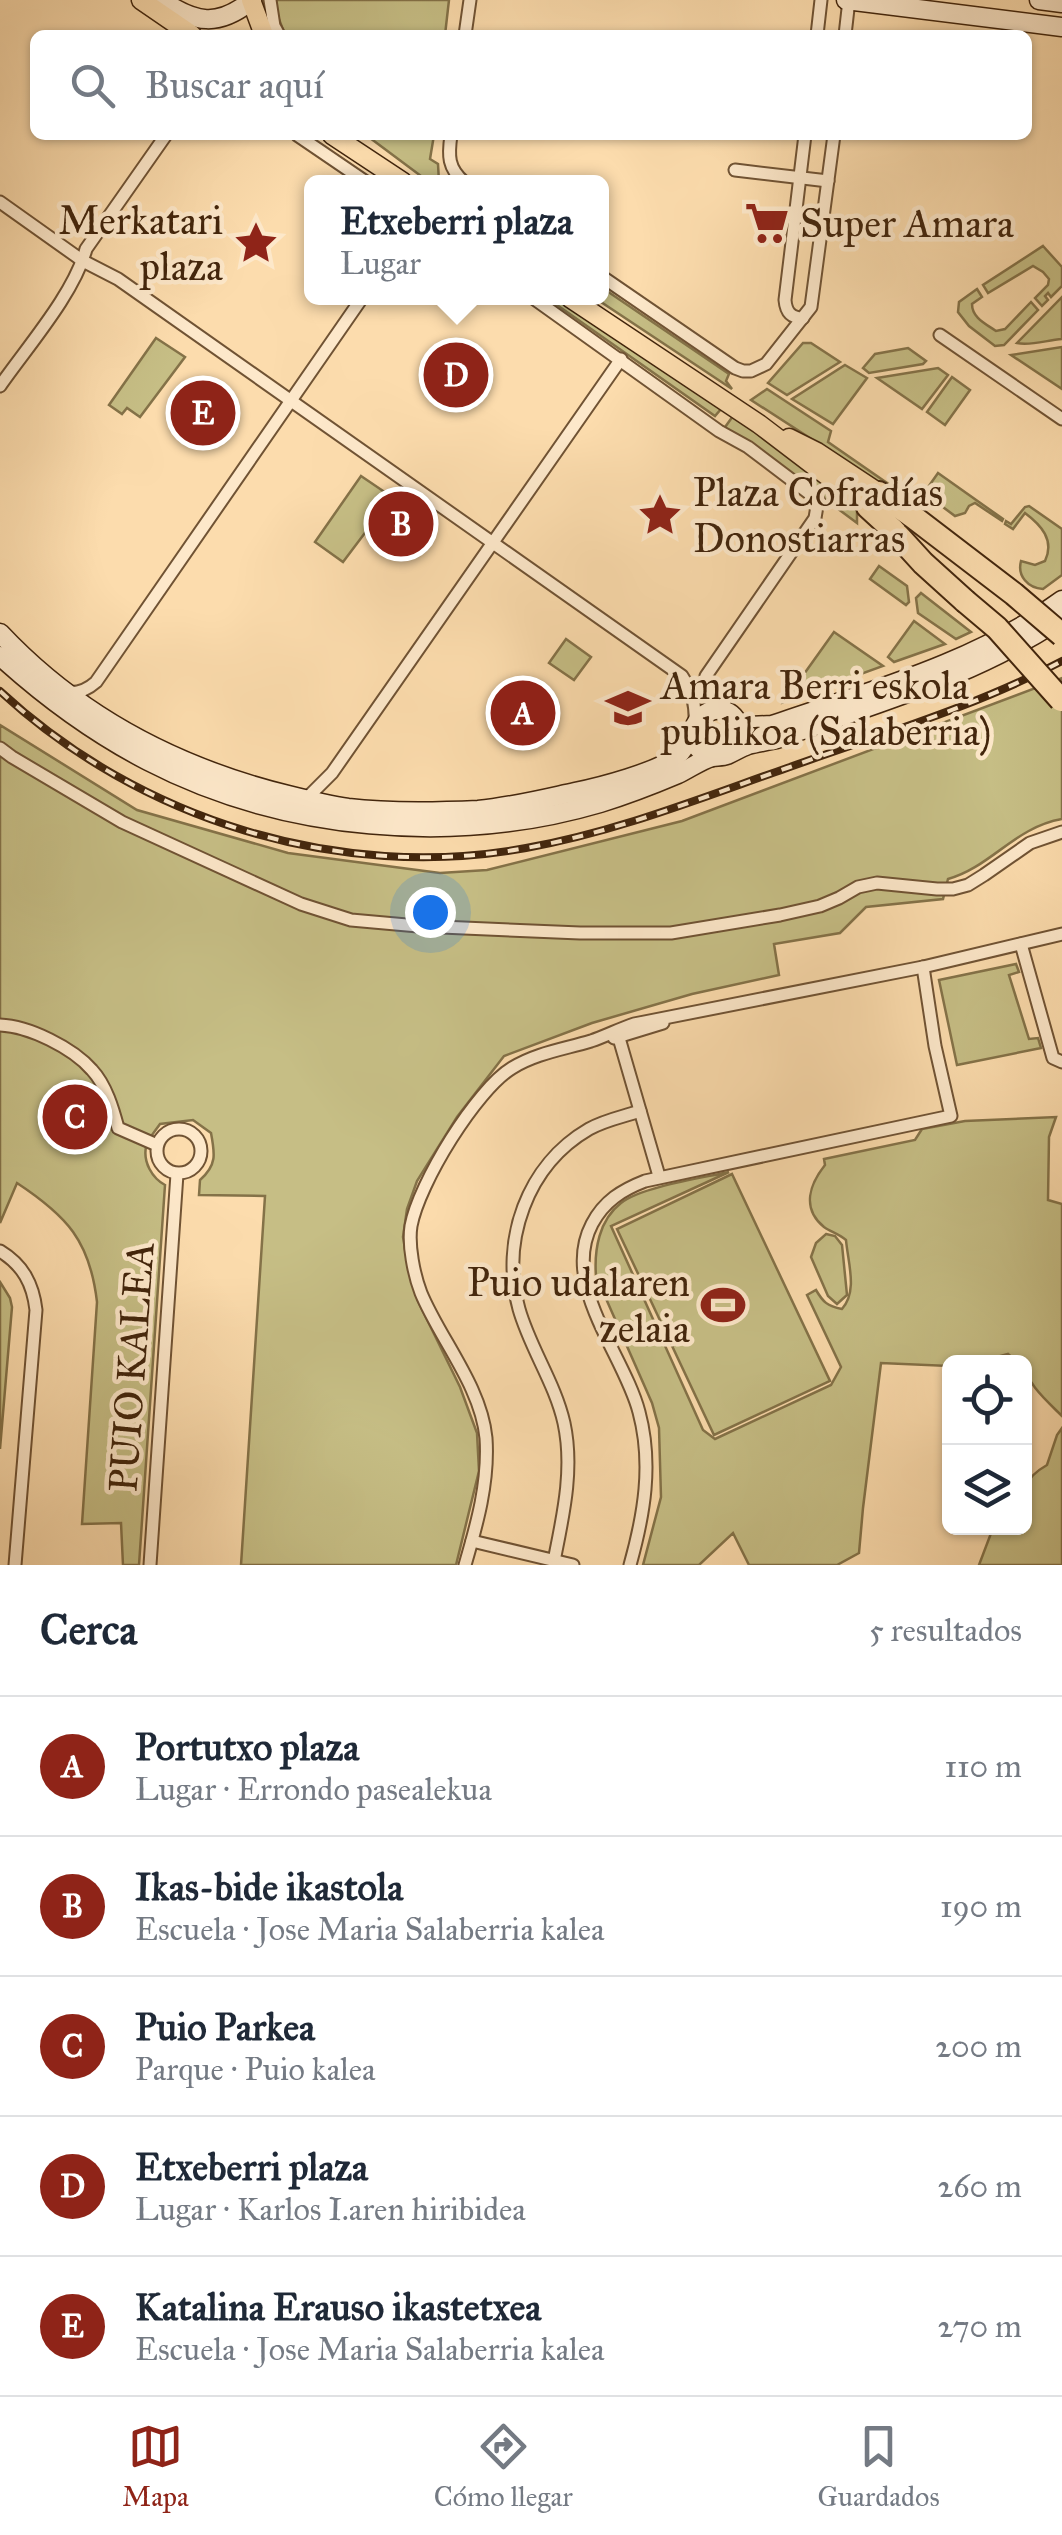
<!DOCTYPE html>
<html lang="es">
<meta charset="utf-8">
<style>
:root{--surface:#fff;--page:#f6f6f7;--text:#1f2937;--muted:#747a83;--line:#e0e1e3;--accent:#8f2418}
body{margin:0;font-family:"IM FELL Great Primer",serif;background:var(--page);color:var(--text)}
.controls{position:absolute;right:30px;bottom:30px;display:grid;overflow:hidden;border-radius:15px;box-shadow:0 2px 8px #0004}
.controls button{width:90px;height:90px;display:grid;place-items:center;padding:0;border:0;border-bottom:2px solid var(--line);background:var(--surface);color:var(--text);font:50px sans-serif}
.you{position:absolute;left:430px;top:912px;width:35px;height:35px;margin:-25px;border:8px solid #fff;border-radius:50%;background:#1a73e8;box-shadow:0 0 0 15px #1a73e833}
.badge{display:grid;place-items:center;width:65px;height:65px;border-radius:50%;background:var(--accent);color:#fff;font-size:32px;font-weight:700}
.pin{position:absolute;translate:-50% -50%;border:5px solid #fff;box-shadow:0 2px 10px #0006}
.popup{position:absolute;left:304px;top:175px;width:305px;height:130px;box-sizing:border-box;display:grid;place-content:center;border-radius:15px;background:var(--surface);filter:drop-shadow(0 2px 8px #0005);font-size:32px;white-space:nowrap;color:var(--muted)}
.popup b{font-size:38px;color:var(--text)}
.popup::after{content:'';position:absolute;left:50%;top:100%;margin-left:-20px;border:20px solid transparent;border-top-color:var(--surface)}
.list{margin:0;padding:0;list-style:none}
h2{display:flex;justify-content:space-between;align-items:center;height:130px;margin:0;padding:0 40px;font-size:42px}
h2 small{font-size:32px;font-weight:400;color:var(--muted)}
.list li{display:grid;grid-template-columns:65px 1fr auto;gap:30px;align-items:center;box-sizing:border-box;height:140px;padding:0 40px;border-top:2px solid var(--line)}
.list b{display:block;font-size:38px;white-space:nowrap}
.list p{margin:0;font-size:32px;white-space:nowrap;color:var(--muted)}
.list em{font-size:32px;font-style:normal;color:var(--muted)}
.icon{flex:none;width:55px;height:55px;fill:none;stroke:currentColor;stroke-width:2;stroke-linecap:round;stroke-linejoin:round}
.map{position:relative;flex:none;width:1062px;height:1565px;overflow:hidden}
.search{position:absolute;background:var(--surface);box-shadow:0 2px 8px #0004;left:30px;right:30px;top:30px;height:110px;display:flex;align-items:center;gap:25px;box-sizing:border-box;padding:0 35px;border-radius:15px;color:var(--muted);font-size:38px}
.sheet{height:830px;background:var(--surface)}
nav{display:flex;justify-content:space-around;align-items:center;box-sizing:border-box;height:140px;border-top:2px solid var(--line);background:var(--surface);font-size:28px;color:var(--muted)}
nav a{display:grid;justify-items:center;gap:5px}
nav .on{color:var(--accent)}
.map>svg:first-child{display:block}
.green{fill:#c6be85;stroke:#847248;stroke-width:2.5}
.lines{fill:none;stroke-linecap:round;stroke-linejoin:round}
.street-casing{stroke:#705334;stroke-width:15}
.secondary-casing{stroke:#42250c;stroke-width:21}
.primary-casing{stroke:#42250c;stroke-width:21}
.highway-casing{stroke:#42250c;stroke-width:26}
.street{stroke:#fde8ca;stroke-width:11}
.secondary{stroke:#fde8ca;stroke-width:18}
.primary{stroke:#fcdcad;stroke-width:18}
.highway{stroke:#fcdcad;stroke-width:22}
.rail-casing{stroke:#42250c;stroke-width:8}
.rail{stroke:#fde8ca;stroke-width:4;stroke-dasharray:11;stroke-linecap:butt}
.highway-bridge-casing{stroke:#42250c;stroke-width:26;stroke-linecap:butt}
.highway-bridge{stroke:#fcdcad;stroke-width:22}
.labels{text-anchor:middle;stroke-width:9;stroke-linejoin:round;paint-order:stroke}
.poi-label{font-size:40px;fill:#42250c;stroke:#fde8ca;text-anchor:start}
.street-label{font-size:40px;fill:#42250c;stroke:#fde8ca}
</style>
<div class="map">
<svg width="1062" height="1565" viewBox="0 0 1062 1565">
<rect width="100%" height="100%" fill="#fcdcad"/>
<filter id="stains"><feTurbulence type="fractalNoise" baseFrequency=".002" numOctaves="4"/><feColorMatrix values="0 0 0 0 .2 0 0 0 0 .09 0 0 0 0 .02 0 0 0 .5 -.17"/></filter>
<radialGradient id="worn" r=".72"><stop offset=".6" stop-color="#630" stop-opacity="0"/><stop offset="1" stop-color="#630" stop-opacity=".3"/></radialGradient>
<g class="green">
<path d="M276 0H449L445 35H285L277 14Z"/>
<path d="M366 135H434L430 159 438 164 439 182H429Z"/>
<path d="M1043 246 1062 267V286L1051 297 1048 293 1045 296 1048 300 1042 306 1035 298 1048 285 1049 279 1043 272 1033 266 988 293 983 285Z"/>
<path d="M601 287 729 374 726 381 732 389 595 298H601Z"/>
<path d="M977 289 982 297 972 304C972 318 986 324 996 331L1005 329 1031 302 1038 310 1004 345 995 346 969 326 958 312 959 302Z"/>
<path d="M1062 297V339C1047 340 1031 346 1017 343Z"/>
<path d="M547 298H556L721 409 715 416Z"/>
<path d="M156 338 185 357 140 417 127 408 122 414 109 405Z"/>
<path d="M803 343H811L840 362 787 395 768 383Z"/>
<path d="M1062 347V389L1011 355Z"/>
<path d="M908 348 926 361 923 364 869 373 863 368 875 354Z"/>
<path d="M845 365 867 378 833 424 792 399Z"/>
<path d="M938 368 948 375 922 409 877 378Z"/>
<path d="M952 377 970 390 945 425 927 412Z"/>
<path d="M767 389 831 431 828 442 887 483 884 486 751 400Z"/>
<path d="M733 416 857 506V523L775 462 723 430Z"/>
<path d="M938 473 1003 519 1002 521 975 503 969 506 965 513 955 516 924 493Z"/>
<path d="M361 476 392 497 343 562 315 542Z"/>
<path d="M1029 506 1062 529V575L1043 589C1028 588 1017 576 1021 561L1035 565 1045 561C1055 540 1041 525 1025 513L1013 529 1005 524 1006 521 1011 524 1025 507Z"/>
<path d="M879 566 907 586 909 602 906 605 870 579Z"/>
<path d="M921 593 971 632 956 639 918 613 916 598Z"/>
<path d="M914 621 945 644 894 662 888 657Z"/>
<path d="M834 632 883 666 784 702Z"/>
<path d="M566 639 591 657 574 680 549 663Z"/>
<path d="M1062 678V819C1015 827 991 867 948 879L943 899 866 907 840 933 774 944 779 975 692 994 592 1023 504 1056 457 1117 417 1181 407 1209 403 1237 408 1266 418 1301 460 1387 477 1433 479 1471 456 1565H241L265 1196 199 1195 200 1180C217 1165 215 1154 211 1133L193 1120 160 1124C156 1130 147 1140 146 1147 143 1162 152 1178 165 1185L139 1565H123L121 1523 82 1524 97 1302C90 1241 67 1216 17 1183L0 1223V725L137 810 288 853 440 873 487 870 682 821Z"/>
<path d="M1016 964 1019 972 1009 975 1029 1039 1038 1038 1041 1048 957 1065 939 980Z"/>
<path d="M1056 1117 1049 1137 1048 1200 1062 1204V1416C1048 1402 1025 1383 1024 1362H1017L1008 1354 979 1362H950L949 1366 881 1363 863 1508 859 1553 837 1565H749L733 1533 699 1565H643L661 1497 659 1428 652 1403 596 1276C594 1250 599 1220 621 1203 641 1187 702 1178 729 1172L611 1226 703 1430 715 1439 831 1385 841 1367 807 1295 816 1290C823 1302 827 1306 842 1309 858 1291 848 1263 846 1240 839 1234 831 1232 824 1227 801 1208 810 1184 825 1165L824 1159 915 1140 922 1129 965 1121Z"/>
<path d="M732 1174 830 1381 714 1435 617 1229Z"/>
<path d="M826 1234 835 1236 842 1245 847 1295 837 1304 828 1296 811 1257 816 1243Z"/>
<path d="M0 1282 10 1298 12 1307 0 1449Z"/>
<path d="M1062 1428V1565H979L993 1528H1024C1024 1497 1017 1482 1047 1465L1057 1435Z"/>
</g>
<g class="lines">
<g class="street-casing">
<g id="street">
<path d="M270 0 274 26 279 35"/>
<path d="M465 35 470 0"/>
<path d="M817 35 821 0"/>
<path d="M845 35 849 0"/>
<path d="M297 135 366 182"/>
<path d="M451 135C448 156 448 168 464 182"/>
<path d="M735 170 828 181"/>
<path d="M0 202 83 261 118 279 682 676C693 693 696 705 695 725"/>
<path d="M601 276 735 368 743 371H751L766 364 811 307 834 135"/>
<path d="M533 298 719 431 748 447 818 500 815 518 706 676 708 692 722 710"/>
<path d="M803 318C791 318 786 312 785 300L805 135"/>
<path d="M940 335 1062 419"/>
<path d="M0 386C27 347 74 294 86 249L166 135"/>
<path d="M66 692C78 694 87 690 96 682L362 298"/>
<path d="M0 748 12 757 122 822 301 904 351 920 418 926 580 933H671L780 915 820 906 839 898 858 887 877 883 937 889H953L968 885 984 875 1030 843 1062 832"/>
<path d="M306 799 332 773 621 359"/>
<path d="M1021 944 1053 1058 1062 1062"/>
<path d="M0 1025C29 1026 73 1048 92 1070 106 1085 113 1109 118 1128L157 1145"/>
<path d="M614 1038 663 1023"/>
<path d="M619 1038 659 1176"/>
<circle cx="179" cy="1151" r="22"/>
<path d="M0 1251C23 1265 33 1284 36 1310L15 1565"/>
<path d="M472 1541 573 1565"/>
<path d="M554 1561C563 1516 574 1469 564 1423 555 1383 530 1348 519 1309 500 1241 527 1165 589 1129 605 1120 622 1117 640 1111"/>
<path d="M150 1565 177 1174"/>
<path d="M465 1565C477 1524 489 1482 486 1438 481 1386 440 1339 421 1293 414 1275 408 1245 411 1226 419 1183 476 1090 512 1068 536 1053 565 1049 591 1041 606 1036 619 1029 634 1024L923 967 1062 934"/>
<path d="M630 1565C644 1515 653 1464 639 1412 624 1354 560 1285 592 1224 604 1201 622 1190 645 1181L951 1116 935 1046 923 967"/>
</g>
</g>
<g class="secondary-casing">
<g id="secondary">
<path d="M161 0C195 23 218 28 252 0"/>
<path d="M846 0 1062 27"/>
<path d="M1039 0 1062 3"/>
<path d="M0 633C78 716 178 768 288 795 308 800 328 805 348 808 390 813 435 812 478 810 511 807 543 799 575 792 600 787 657 772 676 757 684 750 688 742 693 732"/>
<path d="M0 656C45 697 94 733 148 761 283 831 454 846 600 803 626 795 652 785 678 774 689 769 701 760 712 757 717 756 722 757 727 755 734 752 740 748 748 745 757 743 767 741 777 739 878 702 971 678 1062 618"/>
<path d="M739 724 749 726 772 725C871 691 977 662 1062 600"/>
<path d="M712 757C661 736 726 679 741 731"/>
</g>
</g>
<g class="primary-casing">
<g id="primary">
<path d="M141 0 192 35"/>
<path d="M251 0 264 35"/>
<path d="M332 135 403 182"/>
<path d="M570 298 759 424 868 507"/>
<path d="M789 438 817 452 879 493"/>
</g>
</g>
<g class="highway-casing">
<g id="highway">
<path d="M879 493 912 516"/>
<path d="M868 507 892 529 923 563 965 601"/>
</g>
</g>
<use href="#street" class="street"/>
<use href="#secondary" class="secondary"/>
<use href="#primary" class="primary"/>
<use href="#highway" class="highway"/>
<g class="rail-casing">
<path id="rail" d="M0 691C139 820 339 882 526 848 616 832 701 798 787 768 879 735 975 707 1062 661"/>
</g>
<use href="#rail" class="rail"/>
<g class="highway-bridge-casing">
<g id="highway-bridge">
<path d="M912 516 1014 594 1062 635"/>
<path d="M965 601 997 628 1061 700"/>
</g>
</g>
<use href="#highway-bridge" class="highway-bridge"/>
</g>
<defs>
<g id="supermarket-bare" transform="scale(3.45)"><path d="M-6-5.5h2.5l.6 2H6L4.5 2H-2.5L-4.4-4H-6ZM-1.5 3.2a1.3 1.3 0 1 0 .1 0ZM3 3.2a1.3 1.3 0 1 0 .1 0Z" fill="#8f2418" stroke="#fde8ca" stroke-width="2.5" paint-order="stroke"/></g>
<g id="sight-bare" transform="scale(3.45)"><path d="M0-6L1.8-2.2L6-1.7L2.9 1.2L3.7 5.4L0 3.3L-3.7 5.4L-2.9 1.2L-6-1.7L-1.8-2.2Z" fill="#8f2418" stroke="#fde8ca" stroke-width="2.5" paint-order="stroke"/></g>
<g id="school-bare" transform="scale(3.45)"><path d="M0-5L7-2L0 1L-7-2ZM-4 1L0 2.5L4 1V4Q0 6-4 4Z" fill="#8f2418" stroke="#fde8ca" stroke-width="2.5" paint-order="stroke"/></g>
<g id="stadium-bare" transform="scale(3.45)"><path d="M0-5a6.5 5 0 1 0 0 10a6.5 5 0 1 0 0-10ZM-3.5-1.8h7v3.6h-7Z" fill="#8f2418" stroke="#fde8ca" stroke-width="2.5" paint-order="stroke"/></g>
</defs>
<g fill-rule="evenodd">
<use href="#supermarket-bare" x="767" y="223"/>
<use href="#sight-bare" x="256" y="243"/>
<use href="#sight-bare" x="660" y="515"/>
<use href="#school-bare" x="628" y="708"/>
<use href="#stadium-bare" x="723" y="1305"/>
</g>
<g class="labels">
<g class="poi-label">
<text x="223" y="234" text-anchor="end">Merkatari<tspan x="223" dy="46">plaza</tspan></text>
<text x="800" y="237">Super Amara</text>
<text x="693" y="506">Plaza Cofradías<tspan x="693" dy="46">Donostiarras</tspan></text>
<text x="661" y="699">Amara Berri eskola<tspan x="661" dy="46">publikoa (Salaberria)</tspan></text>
<text x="690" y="1296" text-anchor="end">Puio udalaren<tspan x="690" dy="46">zelaia</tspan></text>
</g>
<g class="street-label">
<text transform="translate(131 1367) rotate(-86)" y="14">PUIO KALEA</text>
</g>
</g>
<rect width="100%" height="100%" filter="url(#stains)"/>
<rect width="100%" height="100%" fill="url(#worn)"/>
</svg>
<div class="controls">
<button><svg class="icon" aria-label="locate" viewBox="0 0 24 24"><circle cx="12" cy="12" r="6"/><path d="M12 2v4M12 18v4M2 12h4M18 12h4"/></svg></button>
<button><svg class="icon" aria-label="layers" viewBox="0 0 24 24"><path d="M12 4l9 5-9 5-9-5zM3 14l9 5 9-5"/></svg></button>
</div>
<div class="you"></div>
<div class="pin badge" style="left:523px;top:713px">A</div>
<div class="pin badge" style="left:401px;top:524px">B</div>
<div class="pin badge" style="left:75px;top:1117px">C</div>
<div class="pin badge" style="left:456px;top:375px">D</div>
<div class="popup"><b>Etxeberri plaza</b>Lugar</div>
<div class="pin badge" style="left:203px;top:413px">E</div>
<div class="search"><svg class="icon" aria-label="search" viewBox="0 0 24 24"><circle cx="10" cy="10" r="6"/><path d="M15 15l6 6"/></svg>Buscar aquí</div>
</div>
<section class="sheet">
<h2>Cerca<small>5 resultados</small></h2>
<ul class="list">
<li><span class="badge">A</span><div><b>Portutxo plaza</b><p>Lugar · Errondo pasealekua</p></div><em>110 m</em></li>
<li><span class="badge">B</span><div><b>Ikas-bide ikastola</b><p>Escuela · Jose Maria Salaberria kalea</p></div><em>190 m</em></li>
<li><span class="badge">C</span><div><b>Puio Parkea</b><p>Parque · Puio kalea</p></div><em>200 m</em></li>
<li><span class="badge">D</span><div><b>Etxeberri plaza</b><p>Lugar · Karlos I.aren hiribidea</p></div><em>260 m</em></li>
<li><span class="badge">E</span><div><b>Katalina Erauso ikastetxea</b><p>Escuela · Jose Maria Salaberria kalea</p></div><em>270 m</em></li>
</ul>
</section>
<nav>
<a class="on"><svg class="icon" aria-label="map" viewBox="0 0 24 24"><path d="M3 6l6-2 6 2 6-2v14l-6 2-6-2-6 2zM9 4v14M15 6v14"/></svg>Mapa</a>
<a><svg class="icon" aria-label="directions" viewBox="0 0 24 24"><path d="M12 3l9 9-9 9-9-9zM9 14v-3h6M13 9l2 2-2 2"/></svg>Cómo llegar</a>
<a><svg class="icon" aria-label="saved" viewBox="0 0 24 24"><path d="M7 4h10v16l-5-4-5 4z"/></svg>Guardados</a>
</nav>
